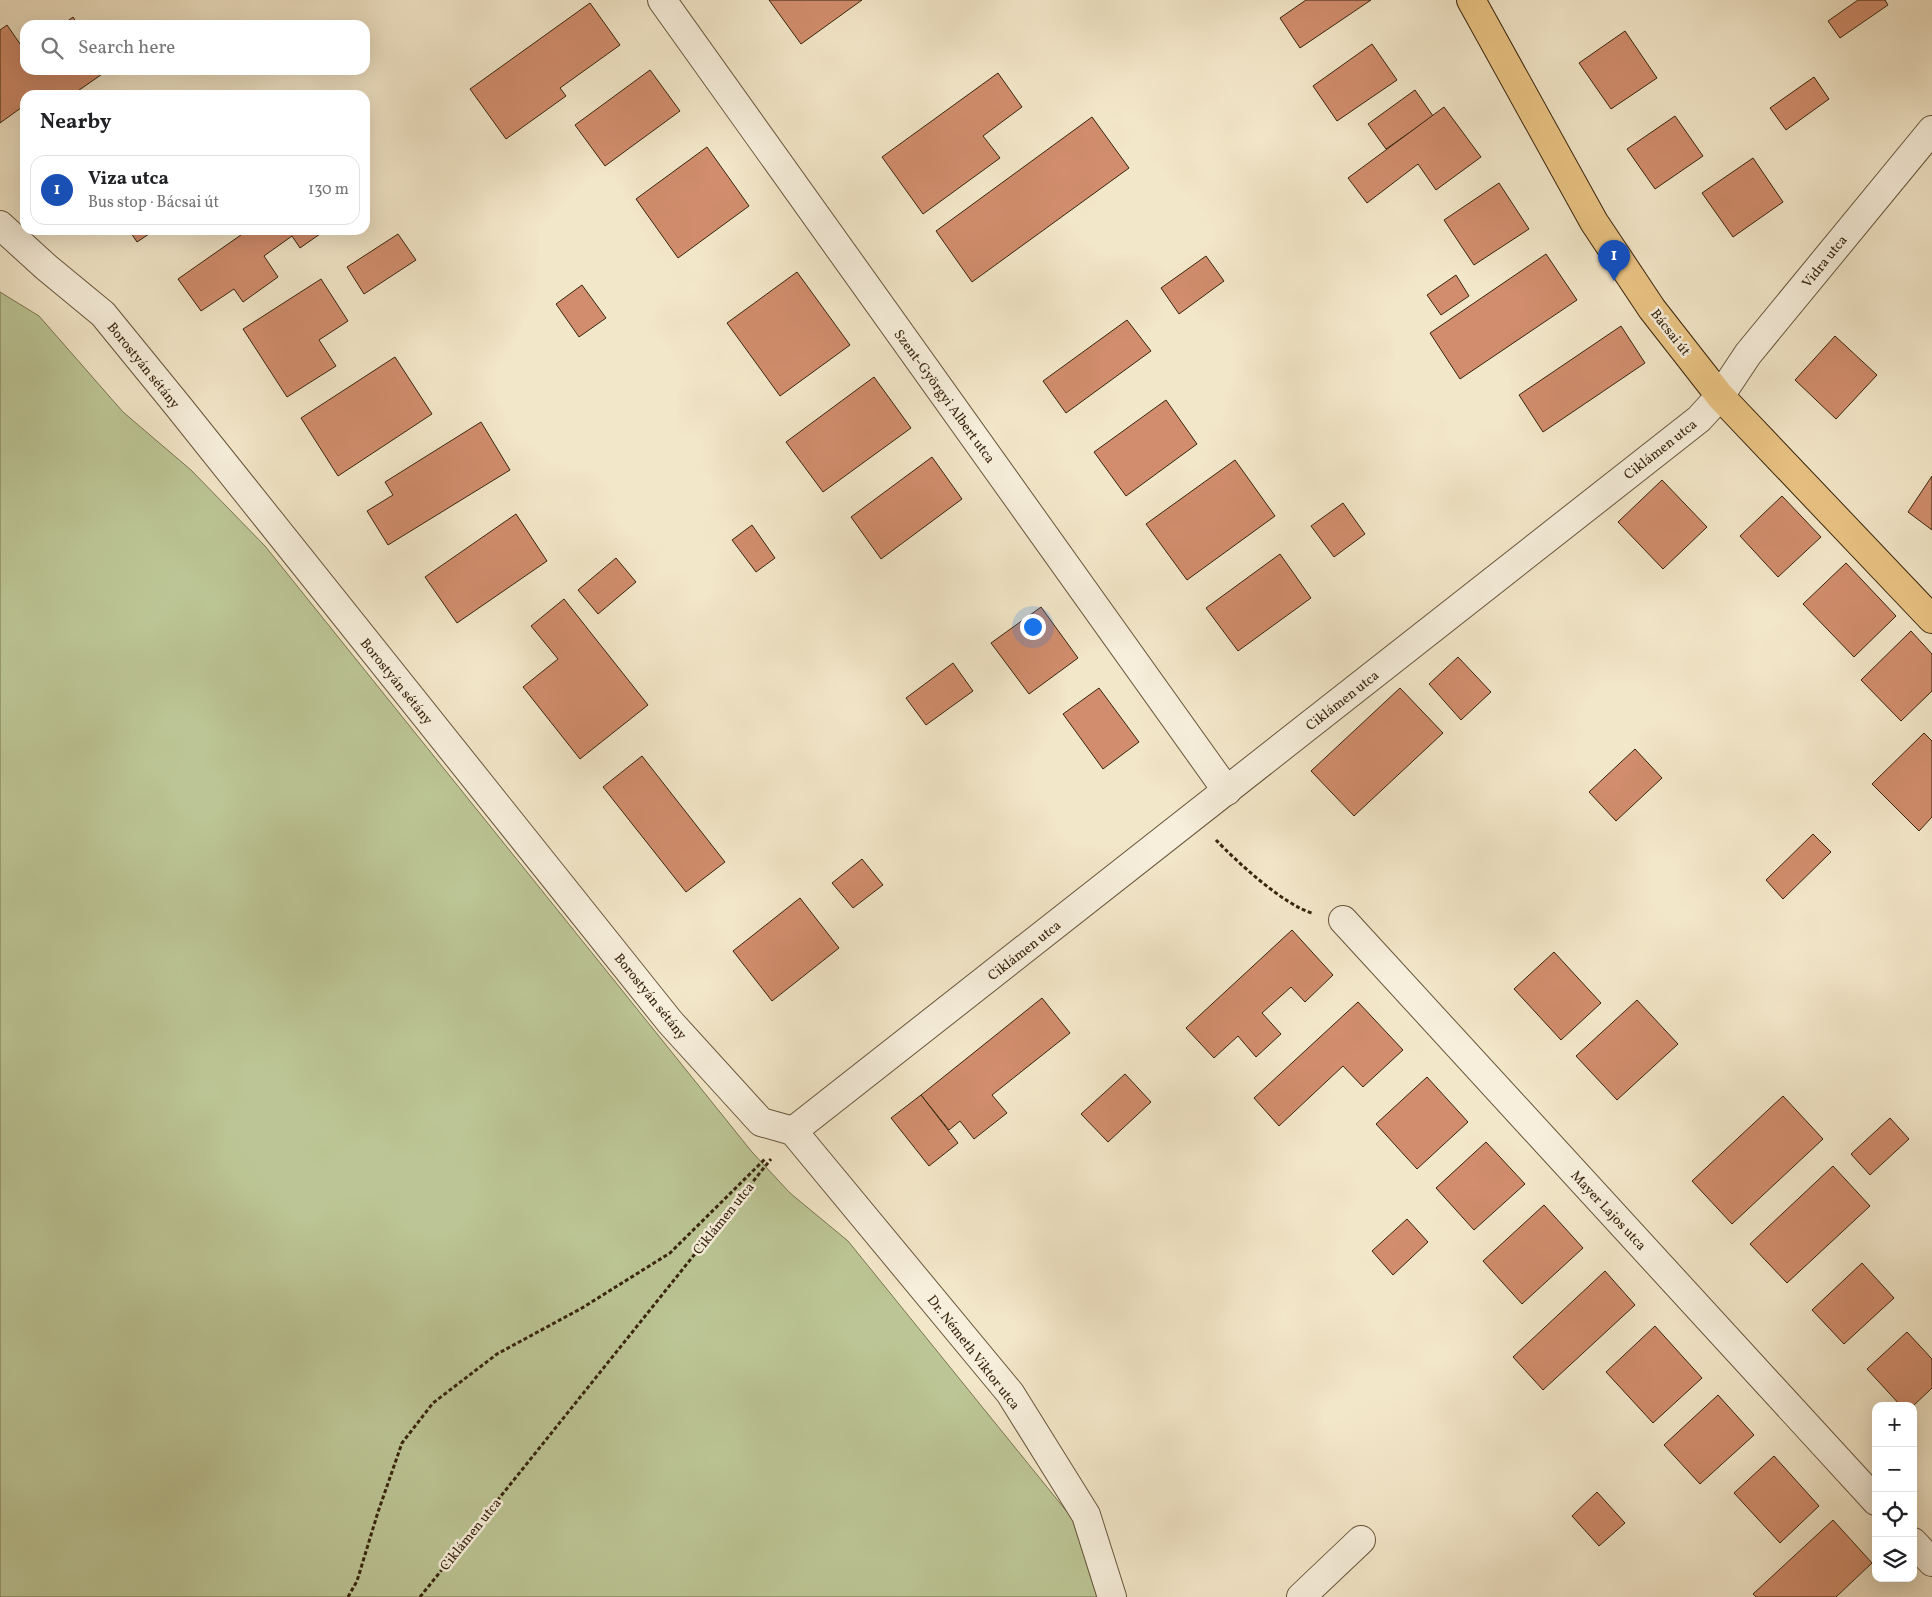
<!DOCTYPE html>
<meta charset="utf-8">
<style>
:root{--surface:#fff;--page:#f6f6f6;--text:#202124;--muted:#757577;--line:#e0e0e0;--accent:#2563eb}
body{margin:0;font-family:Vollkorn,serif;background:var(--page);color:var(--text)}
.controls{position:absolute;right:15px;bottom:15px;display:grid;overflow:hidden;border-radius:10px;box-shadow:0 5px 20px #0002}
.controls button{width:45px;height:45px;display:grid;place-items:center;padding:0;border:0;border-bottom:1px solid var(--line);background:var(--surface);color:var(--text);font:25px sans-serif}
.you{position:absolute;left:1032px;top:626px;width:18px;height:18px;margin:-12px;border:4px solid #fff;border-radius:50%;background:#1a73e8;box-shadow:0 0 0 8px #1a73e833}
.badge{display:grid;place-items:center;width:32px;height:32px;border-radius:50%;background:var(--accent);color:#fff;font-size:16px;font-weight:700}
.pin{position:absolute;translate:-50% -41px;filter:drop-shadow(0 1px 2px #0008)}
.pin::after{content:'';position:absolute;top:26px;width:18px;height:15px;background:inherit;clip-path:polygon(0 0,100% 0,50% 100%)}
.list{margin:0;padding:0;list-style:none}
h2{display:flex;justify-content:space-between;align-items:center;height:65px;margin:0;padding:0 20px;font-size:21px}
h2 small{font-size:16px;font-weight:400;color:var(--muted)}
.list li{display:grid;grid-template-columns:32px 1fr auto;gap:15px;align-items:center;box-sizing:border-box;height:70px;margin:0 10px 10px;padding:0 10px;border:1px solid var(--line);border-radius:15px}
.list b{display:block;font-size:19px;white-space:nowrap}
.list p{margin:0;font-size:16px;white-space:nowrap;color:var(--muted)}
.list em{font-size:16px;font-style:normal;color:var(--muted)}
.icon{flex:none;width:28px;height:28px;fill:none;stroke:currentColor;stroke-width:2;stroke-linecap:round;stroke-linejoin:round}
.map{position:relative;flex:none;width:1932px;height:1597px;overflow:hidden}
.search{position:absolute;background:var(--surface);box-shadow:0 5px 20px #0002;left:20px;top:20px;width:350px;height:55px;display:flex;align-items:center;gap:12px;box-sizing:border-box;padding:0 18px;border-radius:15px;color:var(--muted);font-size:19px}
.panel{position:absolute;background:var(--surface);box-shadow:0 5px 20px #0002;left:20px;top:90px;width:350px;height:145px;border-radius:15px}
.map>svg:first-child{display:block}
.green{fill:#bcc595;stroke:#7a7551}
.building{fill:#d18d6d;stroke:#38250d}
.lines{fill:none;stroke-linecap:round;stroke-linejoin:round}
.minor-casing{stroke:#67563c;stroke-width:30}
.major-casing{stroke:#38250d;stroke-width:30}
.path{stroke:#38250d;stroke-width:3;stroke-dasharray:4 2.5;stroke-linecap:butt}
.minor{stroke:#f7efdc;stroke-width:28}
.major{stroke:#eac484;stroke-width:28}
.labels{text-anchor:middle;stroke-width:5;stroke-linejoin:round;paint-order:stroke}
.street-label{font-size:14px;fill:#38250d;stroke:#f7efdc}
</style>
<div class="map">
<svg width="1932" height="1597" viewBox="0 0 1932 1597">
<rect width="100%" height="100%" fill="#f3e7c9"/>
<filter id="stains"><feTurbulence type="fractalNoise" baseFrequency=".004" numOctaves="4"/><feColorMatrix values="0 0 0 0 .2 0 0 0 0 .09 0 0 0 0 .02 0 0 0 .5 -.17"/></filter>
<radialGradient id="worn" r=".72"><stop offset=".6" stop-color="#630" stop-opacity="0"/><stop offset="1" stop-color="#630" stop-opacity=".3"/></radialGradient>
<path class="green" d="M0 292 39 316 123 412 191 470 265 546 752 1152 790 1193 848 1241 1072 1518 1097 1597H0Z"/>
<g class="building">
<path d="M769 0H862L801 44Z"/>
<path d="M1306 0H1371L1300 48 1280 18Z"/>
<path d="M1858 0H1885L1888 5 1840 38 1828 21Z"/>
<path d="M590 3 620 45 560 88 566 96 506 139 470 89Z"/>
<path d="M73 17 78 25H62Z"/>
<path d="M7 25 25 51V70H108L72 95H25V105L0 123V30Z"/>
<path d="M1625 31 1657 78 1611 109 1579 63Z"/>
<path d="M1372 44 1397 80 1337 121 1313 86Z"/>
<path d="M650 70 680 111 605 166 575 125Z"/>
<path d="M998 73 1022 107 983 136 1000 158 923 214 882 157Z"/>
<path d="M1814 77 1829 99 1786 130 1770 108Z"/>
<path d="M1415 90 1433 116 1386 149 1368 124Z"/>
<path d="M1444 107 1481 157 1436 190 1418 164 1367 203 1348 178Z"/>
<path d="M1675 116 1703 156 1655 189 1627 149Z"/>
<path d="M1092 117 1129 168 972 282 936 231Z"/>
<path d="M707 147 749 206 678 258 636 199Z"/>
<path d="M1753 158 1783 202 1733 237 1702 193Z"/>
<path d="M1499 183 1529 229 1474 265 1444 220Z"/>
<path d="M129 230H155L137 242Z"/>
<path d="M248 230H317L320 234 300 248 292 236 264 256 278 277 243 302 234 289 201 311 178 279Z"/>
<path d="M398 234 416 260 364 294 347 267Z"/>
<path d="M1546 254 1577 300 1460 379 1430 333Z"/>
<path d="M1206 256 1224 281 1179 314 1161 288Z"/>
<path d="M797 272 850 345 780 396 727 323Z"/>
<path d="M1456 275 1469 296 1441 315 1427 295Z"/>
<path d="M321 279 348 321 319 340 336 366 287 397 243 329Z"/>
<path d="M582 285 606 318 579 337 556 304Z"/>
<path d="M1127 320 1151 351 1066 413 1043 381Z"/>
<path d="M1621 326 1645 363 1543 432 1519 395Z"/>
<path d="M1835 336 1877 375 1836 419 1795 380Z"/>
<path d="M395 357 432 414 338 476 301 418Z"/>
<path d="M874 377 911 428 823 492 786 442Z"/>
<path d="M1166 400 1197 444 1126 496 1094 452Z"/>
<path d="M481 422 510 470 388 545 367 511 393 495 385 482Z"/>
<path d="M932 457 962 499 881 559 851 517Z"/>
<path d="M1235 460 1275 516 1187 580 1146 524Z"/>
<path d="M1932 476V530L1908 512Z"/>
<path d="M1662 480 1707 527 1663 569 1618 522Z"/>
<path d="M1782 496 1821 537 1778 577 1740 536Z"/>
<path d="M1343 503 1365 534 1334 557 1311 526Z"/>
<path d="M516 514 547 561 457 623 425 577Z"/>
<path d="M752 525 775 558 756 572 732 540Z"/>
<path d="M1280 554 1311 598 1238 651 1206 608Z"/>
<path d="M616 558 636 582 598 614 578 590Z"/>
<path d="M1846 563 1896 616 1854 657 1803 604Z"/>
<path d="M564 599 648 705 580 759 523 687 558 659 531 626Z"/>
<path d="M1041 607 1078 658 1029 694 991 643Z"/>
<path d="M1911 631 1932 654V691L1901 721 1861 680Z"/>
<path d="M1458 657 1491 692 1461 720 1429 684Z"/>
<path d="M953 663 973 691 926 725 906 698Z"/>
<path d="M1099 688 1139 742 1103 769 1063 714Z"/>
<path d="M1400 688 1443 733 1354 816 1311 771Z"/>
<path d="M1924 733 1932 741V817L1919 831 1872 784Z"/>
<path d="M1635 749 1662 778 1616 821 1589 792Z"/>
<path d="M642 756 725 862 686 892 603 787Z"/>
<path d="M1813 834 1831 852 1783 899 1766 880Z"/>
<path d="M862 859 883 885 853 908 832 883Z"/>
<path d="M800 898 839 948 772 1001 733 951Z"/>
<path d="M1292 930 1333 975 1305 1002 1291 987 1262 1013 1281 1034 1256 1057 1238 1036 1214 1058 1186 1028Z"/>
<path d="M1554 952 1601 1003 1561 1040 1514 989Z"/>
<path d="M1042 998 1070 1033 992 1095 1007 1113 974 1139 960 1121 949 1130 921 1095Z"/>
<path d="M1637 1000 1678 1044 1617 1100 1576 1056Z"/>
<path d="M1358 1002 1403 1050 1363 1087 1343 1066 1279 1126 1254 1098Z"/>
<path d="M1125 1074 1151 1102 1108 1142 1081 1114Z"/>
<path d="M1427 1077 1468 1122 1417 1169 1376 1124Z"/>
<path d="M921 1095 958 1143 929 1166 891 1118Z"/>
<path d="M1783 1096 1823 1139 1732 1224 1692 1181Z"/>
<path d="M1890 1118 1909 1139 1870 1175 1851 1154Z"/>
<path d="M1486 1142 1525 1184 1474 1230 1436 1188Z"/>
<path d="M1833 1166 1870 1206 1787 1283 1750 1244Z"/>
<path d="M1544 1205 1583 1248 1522 1304 1483 1261Z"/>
<path d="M1407 1219 1428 1242 1393 1275 1372 1251Z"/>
<path d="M1862 1263 1894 1298 1844 1344 1812 1310Z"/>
<path d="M1605 1271 1635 1305 1543 1390 1513 1357Z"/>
<path d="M1655 1326 1702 1378 1653 1423 1606 1372Z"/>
<path d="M1907 1332 1932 1359V1388L1913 1406H1901L1867 1369Z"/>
<path d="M1718 1395 1754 1435 1700 1484 1664 1445Z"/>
<path d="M1774 1456 1819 1506 1780 1543 1734 1493Z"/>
<path d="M1597 1492 1625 1523 1599 1546 1572 1516Z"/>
<path d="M1833 1520 1872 1563 1836 1597H1756L1753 1594Z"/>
</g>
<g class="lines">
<g class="minor-casing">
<g id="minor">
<path d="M662 0 1227 791"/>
<path d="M0 225 46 267 103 314 178 406 670 1022 761 1122 793 1131"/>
<path d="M1343 920 1876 1501"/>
<path d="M793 1131 1699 419 1720 396 1748 354 1932 130"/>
<path d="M793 1131 1010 1393 1086 1515 1112 1597"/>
<path d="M1913 1542 1932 1562"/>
<path d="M1301 1597 1361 1540"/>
</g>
</g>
<g class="major-casing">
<path id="major" d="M1471 0 1594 222 1652 309 1720 396 1932 619"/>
</g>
<g class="path">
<path d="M1216 840C1237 862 1284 905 1312 913"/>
<path d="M348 1597 357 1581 378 1512 402 1443 433 1403 497 1354 582 1308 670 1253 766 1158"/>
<path d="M420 1597 771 1159"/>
</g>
<use href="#minor" class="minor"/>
<use href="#major" class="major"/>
</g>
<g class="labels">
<g class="street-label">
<text transform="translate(1824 261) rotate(-51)" y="5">Vidra utca</text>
<text transform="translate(1671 332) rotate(52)" y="5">Bácsai út</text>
<text transform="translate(144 365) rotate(51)" y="5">Borostyán sétány</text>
<text transform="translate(945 396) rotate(54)" y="5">Szent-Györgyi Albert utca</text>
<text transform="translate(1660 449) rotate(-38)" y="5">Ciklámen utca</text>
<text transform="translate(397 681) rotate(51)" y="5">Borostyán sétány</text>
<text transform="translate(1342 700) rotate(-38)" y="5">Ciklámen utca</text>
<text transform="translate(1024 950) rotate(-38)" y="5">Ciklámen utca</text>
<text transform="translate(651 996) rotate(51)" y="5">Borostyán sétány</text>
<text transform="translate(1609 1210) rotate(47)" y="5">Mayer Lajos utca</text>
<text transform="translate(723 1218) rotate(-51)" y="5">Ciklámen utca</text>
<text transform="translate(974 1352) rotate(52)" y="5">Dr. Németh Viktor utca</text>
<text transform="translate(470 1534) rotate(-51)" y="5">Ciklámen utca</text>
</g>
</g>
<rect width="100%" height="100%" filter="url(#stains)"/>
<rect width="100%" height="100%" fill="url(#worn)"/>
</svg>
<div class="controls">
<button>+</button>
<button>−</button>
<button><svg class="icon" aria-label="locate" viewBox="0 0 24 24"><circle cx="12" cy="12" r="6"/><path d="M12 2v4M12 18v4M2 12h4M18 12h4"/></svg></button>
<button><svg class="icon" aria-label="layers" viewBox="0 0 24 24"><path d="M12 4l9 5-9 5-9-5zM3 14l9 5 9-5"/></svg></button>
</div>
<div class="you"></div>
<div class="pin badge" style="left:1614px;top:281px;background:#1a4fb4">1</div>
<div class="search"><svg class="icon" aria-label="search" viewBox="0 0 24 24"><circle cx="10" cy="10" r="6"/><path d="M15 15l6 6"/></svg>Search here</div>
<section class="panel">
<h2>Nearby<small></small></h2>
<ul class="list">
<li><span class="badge" style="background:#1a4fb4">1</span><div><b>Viza utca</b><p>Bus stop · Bácsai út</p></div><em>130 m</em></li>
</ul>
</section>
</div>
